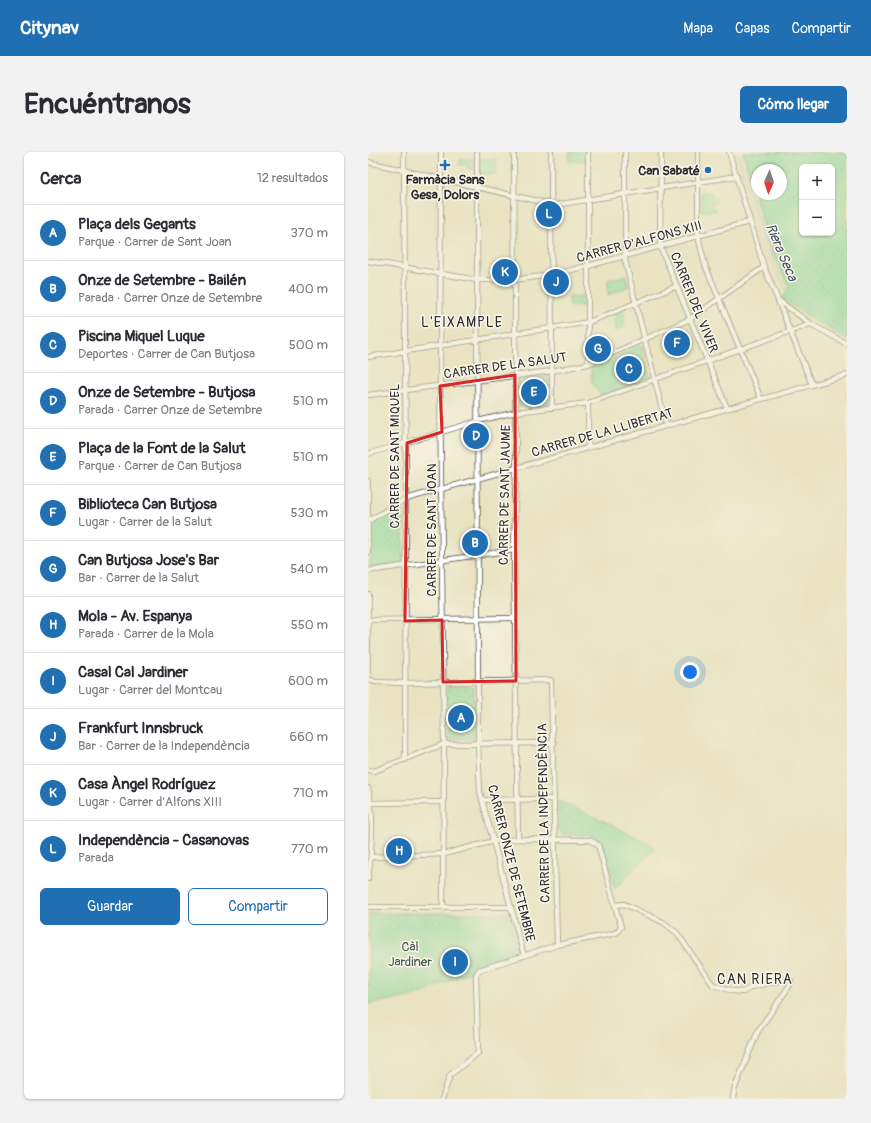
<!DOCTYPE html>
<html lang="es">
<meta charset="utf-8">
<style>
:root{--surface:#fff;--page:#f2f2f3;--text:#2b2b33;--muted:#7c7c81;--line:#e1e1e2;--accent:#1f6fb2}
body{margin:0;font-family:Pangolin,sans-serif;background:var(--page);color:var(--text)}
.controls{position:absolute;right:12px;top:12px;display:grid;overflow:hidden;border-radius:6px;box-shadow:0 1px 3px #0004}
.controls button{width:36px;height:36px;display:grid;place-items:center;padding:0;border:0;border-bottom:1px solid var(--line);background:var(--surface);color:var(--text);font:20px sans-serif}
.compass{position:absolute;left:383px;top:12px;width:36px;height:36px;border-radius:50%;background:var(--surface);box-shadow:0 1px 3px #0004;rotate:183deg}
.you{position:absolute;left:322px;top:520px;width:14px;height:14px;margin:-10px;border:3px solid #fff;border-radius:50%;background:#1a73e8;box-shadow:0 0 0 6px #1a73e833}
.badge{display:grid;place-items:center;width:26px;height:26px;border-radius:50%;background:var(--accent);color:#fff;font-size:13px;font-weight:700}
.pin{position:absolute;translate:-50% -50%;border:2px solid #fff;box-shadow:0 1px 4px #0006}
.list{margin:0;padding:0;list-style:none}
h2{display:flex;justify-content:space-between;align-items:center;height:52px;margin:0;padding:0 16px;font-size:17px}
h2 small{font-size:13px;font-weight:400;color:var(--muted)}
.list li{display:grid;grid-template-columns:26px 1fr auto;gap:12px;align-items:center;box-sizing:border-box;height:56px;padding:0 16px;border-top:1px solid var(--line)}
.list b{display:block;font-size:15px;white-space:nowrap}
.list p{margin:0;font-size:13px;white-space:nowrap;color:var(--muted)}
.list em{font-size:13px;font-style:normal;color:var(--muted)}
.actions{display:flex;gap:8px;padding:12px 16px}
.actions a{flex:1;padding:9px 0;border:1px solid var(--accent);border-radius:6px;text-align:center;font-size:14px;color:var(--accent)}
.actions .main{background:var(--accent);color:#fff}
.map{position:relative;flex:none;width:479px;height:947px;overflow:hidden;border-radius:6px}
header{display:flex;align-items:center;gap:24px;box-sizing:border-box;height:56px;padding:0 20px;background:var(--accent);color:#fff}
header strong{font-size:19px}
nav{display:flex;gap:22px;margin-inline-start:auto;font-size:14px}
.intro{display:flex;align-items:center;justify-content:space-between;box-sizing:border-box;height:96px;padding:0 24px}
h1{margin:0;font-size:28px}
.button{padding:10px 18px;border-radius:6px;background:var(--accent);color:#fff;font-size:14px;font-weight:700}
main{display:flex;gap:24px;padding:0 24px}
aside{flex:1;background:var(--surface);border-radius:6px;box-shadow:0 1px 3px #0004}
.map>svg:first-child{display:block}
.grass{fill:url(#grass-dots);stroke:#568366;fill-rule:evenodd}
.garden{fill:#82dba0;stroke:#568366}
.water{fill:url(#water-ripples);stroke:#57718e}
.lines{fill:none;stroke-linecap:round;stroke-linejoin:round}
.stream{stroke:#83b7f0;stroke-width:1}
.minor-casing{stroke:#484742;stroke-width:6}
.minor{stroke:#fff;stroke-width:4.5}
.marked{fill:none;stroke:#d62828;stroke-width:3;stroke-linejoin:round}
.poi-dot{fill:#1f6fb2;stroke:#fbf7ec;stroke-width:1.5}
.labels{text-anchor:middle;stroke-width:3;stroke-linejoin:round;paint-order:stroke}
.poi-label{font-size:13px;font-weight:bold;fill:#2b2b2b;stroke:#fbf7ec;text-anchor:end}
.street-label{font-size:13px;fill:#2b2b2b;stroke:#fbf7ec}
.park-label{font-size:13px;fill:#415748;stroke:#fbf7ec}
.water-label{font-size:14px;font-style:italic;fill:#455566;stroke:#fbf7ec}
.neighbourhood-label{font-size:14px;letter-spacing:1px;fill:#2b2b2b;stroke:#fbf7ec}
</style>
<header>
<strong>Citynav</strong>
<nav><a>Mapa</a><a>Capas</a><a>Compartir</a></nav>
</header>
<div class="intro"><h1>Encuéntranos</h1><a class="button">Cómo llegar</a></div>
<main>
<aside>
<h2>Cerca<small>12 resultados</small></h2>
<ul class="list">
<li><span class="badge">A</span><div><b>Plaça dels Gegants</b><p>Parque · Carrer de Sant Joan</p></div><em>370 m</em></li>
<li><span class="badge">B</span><div><b>Onze de Setembre - Bailén</b><p>Parada · Carrer Onze de Setembre</p></div><em>400 m</em></li>
<li><span class="badge">C</span><div><b>Piscina Miquel Luque</b><p>Deportes · Carrer de Can Butjosa</p></div><em>500 m</em></li>
<li><span class="badge">D</span><div><b>Onze de Setembre - Butjosa</b><p>Parada · Carrer Onze de Setembre</p></div><em>510 m</em></li>
<li><span class="badge">E</span><div><b>Plaça de la Font de la Salut</b><p>Parque · Carrer de Can Butjosa</p></div><em>510 m</em></li>
<li><span class="badge">F</span><div><b>Biblioteca Can Butjosa</b><p>Lugar · Carrer de la Salut</p></div><em>530 m</em></li>
<li><span class="badge">G</span><div><b>Can Butjosa Jose's Bar</b><p>Bar · Carrer de la Salut</p></div><em>540 m</em></li>
<li><span class="badge">H</span><div><b>Mola - Av. Espanya</b><p>Parada · Carrer de la Mola</p></div><em>550 m</em></li>
<li><span class="badge">I</span><div><b>Casal Cal Jardiner</b><p>Lugar · Carrer del Montcau</p></div><em>600 m</em></li>
<li><span class="badge">J</span><div><b>Frankfurt Innsbruck</b><p>Bar · Carrer de la Independència</p></div><em>660 m</em></li>
<li><span class="badge">K</span><div><b>Casa Àngel Rodríguez</b><p>Lugar · Carrer d'Alfons XIII</p></div><em>710 m</em></li>
<li><span class="badge">L</span><div><b>Independència - Casanovas</b><p>Parada</p></div><em>770 m</em></li>
</ul>
<div class="actions"><a class="main">Guardar</a><a>Compartir</a></div>
</aside>
<div class="map">
<svg width="479" height="947" viewBox="0 0 479 947">
<defs>
<pattern id="grass-dots" width="8" height="8" patternUnits="userSpaceOnUse"><rect width="8" height="8" fill="#82dba0"/><path d="M2 2h.1M6 6h.1" fill="none" stroke="#70bc8a" stroke-width="1.8" stroke-linecap="round"/></pattern>
<pattern id="water-ripples" width="26" height="14" patternUnits="userSpaceOnUse"><rect width="26" height="14" fill="#83b7f0"/><path d="M2 4q2-2 4 0t4 0M15 11q2-2 4 0t4 0" fill="none" stroke="#6b95c3"/></pattern>
</defs>
<rect width="100%" height="100%" fill="#fbf7ec"/>
<filter id="ink" filterUnits="userSpaceOnUse"><feTurbulence type="fractalNoise" baseFrequency=".025" numOctaves="2"/><feDisplacementMap in="SourceGraphic" scale="8" xChannelSelector="R" yChannelSelector="G"/><feConvolveMatrix kernelMatrix="1 2 1 2 8 2 1 2 1" color-interpolation-filters="sRGB"/></filter>
<filter id="wash" filterUnits="userSpaceOnUse"><feTurbulence type="fractalNoise" baseFrequency=".012" numOctaves="4" result="noise"/><feDisplacementMap in="SourceGraphic" scale="16" xChannelSelector="R" yChannelSelector="G"/><feGaussianBlur stdDeviation="0.9" result="paint"/><feColorMatrix in="noise" values="0 0 0 0 0 0 0 0 0 0 0 0 0 0 0 0 0 1.4 0 .05"/><feComposite in="paint" operator="in"/></filter>
<g filter="url(#wash)">
<rect width="100%" height="100%" fill="#e9e3c2"/>
<g class="grass">
<path d="M375 0H479V187L449 170 414 147 421 135 402 97ZM434 15H464V81H434ZM389 18H413V42H389Z"/>
<path d="M180 223V253L151 255V228Z"/>
<path d="M35 351V411L2 415 3 370Z"/>
<path d="M79 535H106V587H80Z"/>
<path d="M190 649 241 671 285 694 286 698 247 737C243 725 237 686 223 684 214 682 203 683 194 682L190 677Z"/>
<path d="M1 761H141L151 798 148 801 109 812 102 820 47 844 0 852Z"/>
</g>
<g class="garden">
<rect x="201" y="0" width="16" height="9"/>
<path d="M93 7H107V17H100L99 13H91Z"/>
<rect x="112" y="7" width="16" height="15"/>
<path d="M333 40H343L344 44 348 46V51H344V57H348V59H333Z"/>
<path d="M258 123 260 135 240 143V128Z"/>
<rect x="201" y="144" width="16" height="10"/>
<path d="M256 159V175L247 179V162Z"/>
<path d="M274 193 282 226 233 244 224 231 223 215 247 207V204Z"/>
</g>
<path class="water" d="M261 204 269 228 259 231 251 207Z"/>
<g class="lines">
<path class="stream" d="M369 0 399 98 418 138 466 172 479 177"/>
</g>
</g>
<g filter="url(#ink)">
<g class="lines">
<g class="minor-casing">
<g id="minor">
<path d="M36 0 38 347 37 608"/>
<path d="M73 0 72 234 76 592 75 755"/>
<path d="M109 0 110 592 112 640 156 804"/>
<path d="M146 0 148 317 146 398 150 687"/>
<path d="M183 0 184 256"/>
<path d="M220 0V212"/>
<path d="M257 0V108L298 273"/>
<path d="M293 0 292 94 359 256"/>
<path d="M330 0V84L337 113 393 247"/>
<path d="M361 0 396 115 410 148 443 172 479 192"/>
<path d="M0 10 187 53 369 24"/>
<path d="M0 109 109 128H146L182 123 220 114 381 70"/>
<path d="M410 149 444 233"/>
<path d="M0 205 221 170 309 134"/>
<path d="M0 243 184 219 220 212 322 167 396 115"/>
<path d="M220 251V295"/>
<path d="M0 302 110 269 148 260 220 251 443 172"/>
<path d="M0 329V400"/>
<path d="M0 369 38 347 479 223"/>
<path d="M0 419 146 398"/>
<path d="M0 442V528"/>
<path d="M0 468 147 466"/>
<path d="M1 527 7 530 36 531 183 528 189 793"/>
<path d="M0 618 6 619 76 592 186 591"/>
<path d="M0 636C7 665 4 698 0 727"/>
<path d="M115 648 185 647"/>
<path d="M4 651 75 650"/>
<path d="M3 705 76 702 126 689 150 687 222 688 230 693 253 775 248 781 189 793 111 818 108 823 110 901 82 923 74 947"/>
<path d="M247 753 256 752 295 770 309 781 345 833 365 839 375 840 383 835 419 827 423 829 422 833 390 879 366 938 365 947"/>
<path d="M0 755H143"/>
</g>
</g>
<use href="#minor" class="minor"/>
</g>
</g>
<path d="M0 0H479V947H0ZM147 223 148 529 75 530 74 468 37 469 39 291 74 280 72 234Z" fill="#e9e3c2" fill-opacity=".55" fill-rule="evenodd"/>
<path class="marked" d="M147 223 148 529 75 530 74 468 37 469 39 291 74 280 72 234Z"/>
<g class="poi-dot">
<path d="M75 7h4v4h4v4h-4v4h-4v-4h-4v-4h4z"/>
<circle cx="340" cy="18" r="4"/>
</g>
<g class="labels">
<g class="poi-label">
<text x="332" y="23">Can Sabaté</text>
<text x="77" y="32" text-anchor="middle">Farmàcia Sans<tspan x="77" dy="15">Gesa, Dolors</tspan></text>
</g>
<g class="street-label">
<text transform="translate(271 89) rotate(-15)" y="5">CARRER D'ALFONS XIII</text>
<text transform="translate(327 150) rotate(68)" y="5">CARRER DEL VIVER</text>
<text transform="translate(137 213) rotate(-8)" y="5">CARRER DE LA SALUT</text>
<text transform="translate(234 280) rotate(-16)" y="5">CARRER DE LA LLIBERTAT</text>
<text transform="translate(26 304) rotate(-90)" y="5">CARRER DE SANT MIQUEL</text>
<text transform="translate(136 343) rotate(-89)" y="5">CARRER DE SANT JAUME</text>
<text transform="translate(63 378) rotate(-90)" y="5">CARRER DE SANT JOAN</text>
<text transform="translate(175 661) rotate(-91)" y="5">CARRER DE LA INDEPENDÈNCIA</text>
<text transform="translate(144 711) rotate(76)" y="5">CARRER ONZE DE SETEMBRE</text>
</g>
<g class="park-label">
<text x="42" y="799">Càl<tspan x="42" dy="15">Jardiner</tspan></text>
</g>
<g class="water-label">
<text transform="translate(414 100) rotate(67)" y="5">Riera Seca</text>
</g>
<g class="neighbourhood-label">
<text x="94" y="175">L'EIXAMPLE</text>
<text x="387" y="832">CAN RIERA</text>
</g>
</g>
</svg>
<div class="controls">
<button>+</button>
<button>−</button>
</div>
<svg class="compass" viewBox="-18 -18 36 36"><path d="M0-13l5 13h-10z" fill="#e53935"/><path d="M0 13l5-13h-10z" fill="#7c7c81"/></svg>
<div class="you"></div>
<div class="pin badge" style="left:93px;top:566px">A</div>
<div class="pin badge" style="left:107px;top:391px">B</div>
<div class="pin badge" style="left:261px;top:217px">C</div>
<div class="pin badge" style="left:108px;top:284px">D</div>
<div class="pin badge" style="left:166px;top:240px">E</div>
<div class="pin badge" style="left:309px;top:191px">F</div>
<div class="pin badge" style="left:230px;top:197px">G</div>
<div class="pin badge" style="left:31px;top:699px">H</div>
<div class="pin badge" style="left:87px;top:810px">I</div>
<div class="pin badge" style="left:188px;top:130px">J</div>
<div class="pin badge" style="left:137px;top:120px">K</div>
<div class="pin badge" style="left:181px;top:62px">L</div>
</div>
</main>
